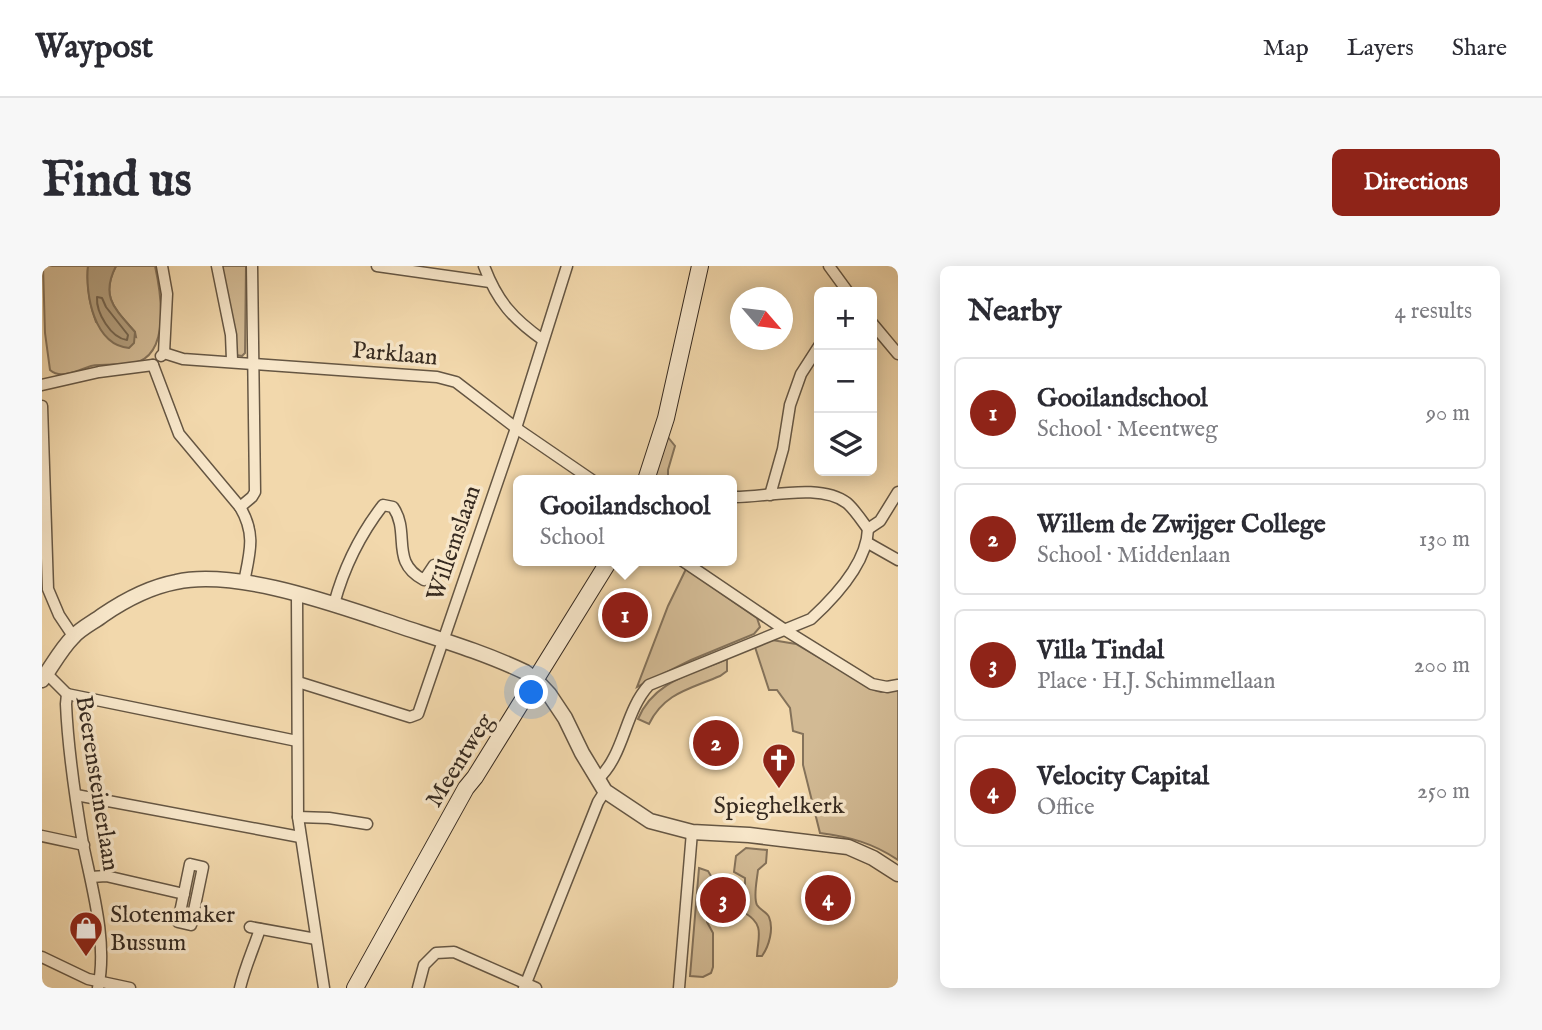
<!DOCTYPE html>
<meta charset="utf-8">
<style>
:root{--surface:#fff;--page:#f7f7f7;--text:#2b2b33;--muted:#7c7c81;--line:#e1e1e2;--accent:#8f2418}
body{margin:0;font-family:"IM FELL English",serif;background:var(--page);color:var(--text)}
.controls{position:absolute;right:21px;top:21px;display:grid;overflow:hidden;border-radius:10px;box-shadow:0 4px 18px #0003}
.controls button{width:63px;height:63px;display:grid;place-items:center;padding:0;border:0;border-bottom:2px solid var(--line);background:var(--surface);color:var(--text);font:35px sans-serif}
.compass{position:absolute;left:688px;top:21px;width:63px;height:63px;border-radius:50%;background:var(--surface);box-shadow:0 4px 18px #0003;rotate:118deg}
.you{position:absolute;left:490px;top:427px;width:24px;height:24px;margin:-18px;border:5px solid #fff;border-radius:50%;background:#1a73e8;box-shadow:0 0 0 10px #1a73e833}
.badge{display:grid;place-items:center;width:46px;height:46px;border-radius:50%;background:var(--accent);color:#fff;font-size:23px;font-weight:700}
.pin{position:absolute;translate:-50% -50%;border:4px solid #fff;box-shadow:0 2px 7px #0006}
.popup{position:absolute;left:471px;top:209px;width:224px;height:91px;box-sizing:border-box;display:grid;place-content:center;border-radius:10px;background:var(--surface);filter:drop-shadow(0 2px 5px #0005);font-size:23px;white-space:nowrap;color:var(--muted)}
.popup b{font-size:26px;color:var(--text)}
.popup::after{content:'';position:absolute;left:50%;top:100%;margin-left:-14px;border:14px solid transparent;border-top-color:var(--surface)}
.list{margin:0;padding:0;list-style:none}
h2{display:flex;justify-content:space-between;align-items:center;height:91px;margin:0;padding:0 28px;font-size:30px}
h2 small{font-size:23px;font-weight:400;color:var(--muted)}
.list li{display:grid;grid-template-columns:46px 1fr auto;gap:21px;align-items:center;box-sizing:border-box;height:112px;margin:0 14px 14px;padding:0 14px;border:2px solid var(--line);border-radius:10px}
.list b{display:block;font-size:26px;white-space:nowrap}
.list p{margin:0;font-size:23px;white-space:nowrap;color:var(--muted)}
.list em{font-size:23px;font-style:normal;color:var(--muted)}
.icon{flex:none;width:38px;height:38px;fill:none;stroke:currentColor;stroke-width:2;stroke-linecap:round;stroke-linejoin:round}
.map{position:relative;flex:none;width:856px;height:722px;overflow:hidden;border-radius:10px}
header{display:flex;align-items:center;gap:42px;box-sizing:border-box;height:98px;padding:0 35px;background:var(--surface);border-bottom:2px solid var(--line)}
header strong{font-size:33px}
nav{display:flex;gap:38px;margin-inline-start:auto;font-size:24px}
.intro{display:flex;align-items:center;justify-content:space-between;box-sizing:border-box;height:168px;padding:0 42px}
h1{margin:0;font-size:49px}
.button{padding:18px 32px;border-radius:10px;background:var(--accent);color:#fff;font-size:24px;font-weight:700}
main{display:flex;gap:42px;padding:0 42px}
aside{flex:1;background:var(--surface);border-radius:10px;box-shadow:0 4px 18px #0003}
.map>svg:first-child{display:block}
.green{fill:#d2ba94;stroke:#84725a;stroke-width:2}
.water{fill:#b29d7c;stroke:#806f57;stroke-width:2}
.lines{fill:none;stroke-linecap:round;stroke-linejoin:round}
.shore{stroke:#74644e;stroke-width:2}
.minor-casing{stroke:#655643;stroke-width:13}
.tertiary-casing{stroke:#655643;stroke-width:17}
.secondary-casing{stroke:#362a20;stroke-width:18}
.minor{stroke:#f7e6c9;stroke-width:10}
.tertiary{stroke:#f7e6c9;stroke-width:14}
.secondary{stroke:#f7e6c9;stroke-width:16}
.labels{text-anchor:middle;stroke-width:7;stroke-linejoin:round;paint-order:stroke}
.street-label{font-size:24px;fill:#362a20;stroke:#f7e6c9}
.poi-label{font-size:24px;fill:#362a20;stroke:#f7e6c9}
</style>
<header>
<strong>Waypost</strong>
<nav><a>Map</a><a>Layers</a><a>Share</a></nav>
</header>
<div class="intro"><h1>Find us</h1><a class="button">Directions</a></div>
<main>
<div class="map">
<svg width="856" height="722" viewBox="0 0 856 722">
<rect width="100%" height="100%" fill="#f2d8ac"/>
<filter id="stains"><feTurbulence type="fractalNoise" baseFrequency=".00286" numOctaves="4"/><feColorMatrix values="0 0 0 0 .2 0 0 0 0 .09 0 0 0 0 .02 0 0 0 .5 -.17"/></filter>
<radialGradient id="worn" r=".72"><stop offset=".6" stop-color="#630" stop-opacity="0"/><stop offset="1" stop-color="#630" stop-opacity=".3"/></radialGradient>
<g class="green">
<path d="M1 0H46C44 20 47 37 54 56L94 71 93 66C73 43 58 31 74 0H113C119 27 129 89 92 97 78 100 63 97 49 100 36 104 19 114 8 104L3 67Z"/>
<path d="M179 0H204L203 87 200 90 194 89Z"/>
<path d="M625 170 633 180 626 204V211L629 214H610Z"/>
<path d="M644 303 715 352 718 361 712 368 649 394 595 421 626 340Z"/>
<path d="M730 374 754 378 832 424 839 426 856 424V594C831 577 808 571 778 567L761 499V468L751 465 748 442 735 424H727L713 381Z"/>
<path d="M685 393V405L678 410C648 423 622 427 607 458L596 453C612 415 650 408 685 393Z"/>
<path d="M704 582 725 584 724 597 716 604C715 614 711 631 715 639 718 644 725 646 727 651 732 663 727 680 720 690H715C716 670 723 659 703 647V612L692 606 694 590Z"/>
<path d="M657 602 666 605 669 610 665 656 671 667V701L669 707 661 711 648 710Z"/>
</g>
<path class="water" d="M46 0H74C58 31 73 43 93 66L92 77 87 82C52 79 43 28 46 0Z"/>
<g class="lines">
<path class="shore" d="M55 31 60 32 64 41 86 69 85 74C69 72 54 47 55 31Z"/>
<g class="minor-casing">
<g id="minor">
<path d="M175 0 189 69 190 94"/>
<path d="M335 0 448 16"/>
<path d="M442 0C455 35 471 53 501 74"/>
<path d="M787 0 806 26"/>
<path d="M830 57 856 88"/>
<path d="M122 87 141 93 395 111 414 116 474 162 550 214"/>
<path d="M119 90 122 87 125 28 120 0"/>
<path d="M111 99 137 168 198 241C214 268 208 286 202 316"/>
<path d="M0 119 57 106 111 99"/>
<path d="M0 140 6 323 17 349 31 370"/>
<path d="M728 229 741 183 748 139 759 108 777 80"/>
<path d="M690 231C723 232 778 216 805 237 813 244 820 255 826 263"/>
<path d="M198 241 210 231 213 226 210 0"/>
<path d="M826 263 838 255 856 226"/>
<path d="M826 277 856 294"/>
<path d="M641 295 743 364 830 418 845 421 856 419"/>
<path d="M255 328 256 551 282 722"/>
<path d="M292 338C302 301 317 270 341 239L351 241C369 267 347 296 382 314L392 299"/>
<path d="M5 408 25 428"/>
<path d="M256 416 368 451 376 448 474 162 525 0"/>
<path d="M25 428 24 438C26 485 33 531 41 578 50 622 66 677 56 722"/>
<path d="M25 428 255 475"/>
<path d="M555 514C583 489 582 446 607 419L769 353C793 331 825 297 826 263"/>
<path d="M34 529 258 571"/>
<path d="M256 551 287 552 325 558"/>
<path d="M0 570 42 579"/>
<path d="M148 598 161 601 149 659 136 656Z"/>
<path d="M49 611 64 610 142 628"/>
<path d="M208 661 274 673"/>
<path d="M0 691 46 713 88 722"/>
<path d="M198 722C203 701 211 684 218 663"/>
<path d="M376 722 382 699 394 687 412 686 494 722"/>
<path d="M482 722 556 536 563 525"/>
<path d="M637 722 650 566"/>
</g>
</g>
<g class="tertiary-casing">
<path id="tertiary" d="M0 414C10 400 19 383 31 371 39 362 52 356 61 349 83 334 108 321 134 316 190 303 283 335 337 353 386 370 437 384 483 406L494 414 507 428 523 452 540 487 563 525 608 555 650 566 707 569 806 581 831 592 856 608"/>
</g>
<g class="secondary-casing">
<g id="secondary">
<path d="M604 214 624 152 658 0"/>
<path d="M313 722 424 522 433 511 567 295"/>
</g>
</g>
<use href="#minor" class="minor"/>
<use href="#tertiary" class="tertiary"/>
<use href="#secondary" class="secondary"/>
</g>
<defs>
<g id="church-pin" transform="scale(1.75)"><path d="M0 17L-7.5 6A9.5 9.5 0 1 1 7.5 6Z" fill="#8f2418" stroke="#f7e6c9"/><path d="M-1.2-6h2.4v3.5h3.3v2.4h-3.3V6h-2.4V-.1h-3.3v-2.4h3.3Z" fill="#fff"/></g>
<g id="shop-pin" transform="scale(1.75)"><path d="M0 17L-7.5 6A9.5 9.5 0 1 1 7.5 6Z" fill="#8f2418" stroke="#f7e6c9"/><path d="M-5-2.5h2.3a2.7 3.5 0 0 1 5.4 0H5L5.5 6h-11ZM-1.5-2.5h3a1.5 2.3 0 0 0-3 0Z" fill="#fff"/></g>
</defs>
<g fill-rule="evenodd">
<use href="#church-pin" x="737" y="494"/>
<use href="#shop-pin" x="44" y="662"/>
</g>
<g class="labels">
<g class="street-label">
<text transform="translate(353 87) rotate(5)" y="8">Parklaan</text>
<text transform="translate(411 277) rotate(-71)" y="8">Willemslaan</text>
<text transform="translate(417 494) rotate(-58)" y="8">Meentweg</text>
<text transform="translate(56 517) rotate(81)" y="8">Beerensteinerlaan</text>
</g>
<g class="poi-label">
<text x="737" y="547">Spieghelkerk</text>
<text x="68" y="656" text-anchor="start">Slotenmaker<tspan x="68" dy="28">Bussum</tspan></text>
</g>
</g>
<rect width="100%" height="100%" filter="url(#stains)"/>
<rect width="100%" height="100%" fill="url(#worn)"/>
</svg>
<div class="controls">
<button>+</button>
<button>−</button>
<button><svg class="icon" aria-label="layers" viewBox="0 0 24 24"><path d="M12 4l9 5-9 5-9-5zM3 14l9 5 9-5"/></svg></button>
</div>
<svg class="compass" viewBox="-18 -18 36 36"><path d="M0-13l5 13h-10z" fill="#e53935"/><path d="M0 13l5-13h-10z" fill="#7c7c81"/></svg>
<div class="you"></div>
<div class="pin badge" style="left:583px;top:349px">1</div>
<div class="popup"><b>Gooilandschool</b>School</div>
<div class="pin badge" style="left:674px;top:477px">2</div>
<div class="pin badge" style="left:681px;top:634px">3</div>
<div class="pin badge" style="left:786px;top:632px">4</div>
</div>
<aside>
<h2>Nearby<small>4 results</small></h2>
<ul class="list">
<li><span class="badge">1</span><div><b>Gooilandschool</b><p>School · Meentweg</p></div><em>90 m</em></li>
<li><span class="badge">2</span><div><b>Willem de Zwijger College</b><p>School · Middenlaan</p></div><em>130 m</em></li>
<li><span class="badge">3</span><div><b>Villa Tindal</b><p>Place · H.J. Schimmellaan</p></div><em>200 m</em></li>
<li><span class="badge">4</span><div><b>Velocity Capital</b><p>Office</p></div><em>250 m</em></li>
</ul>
</aside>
</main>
